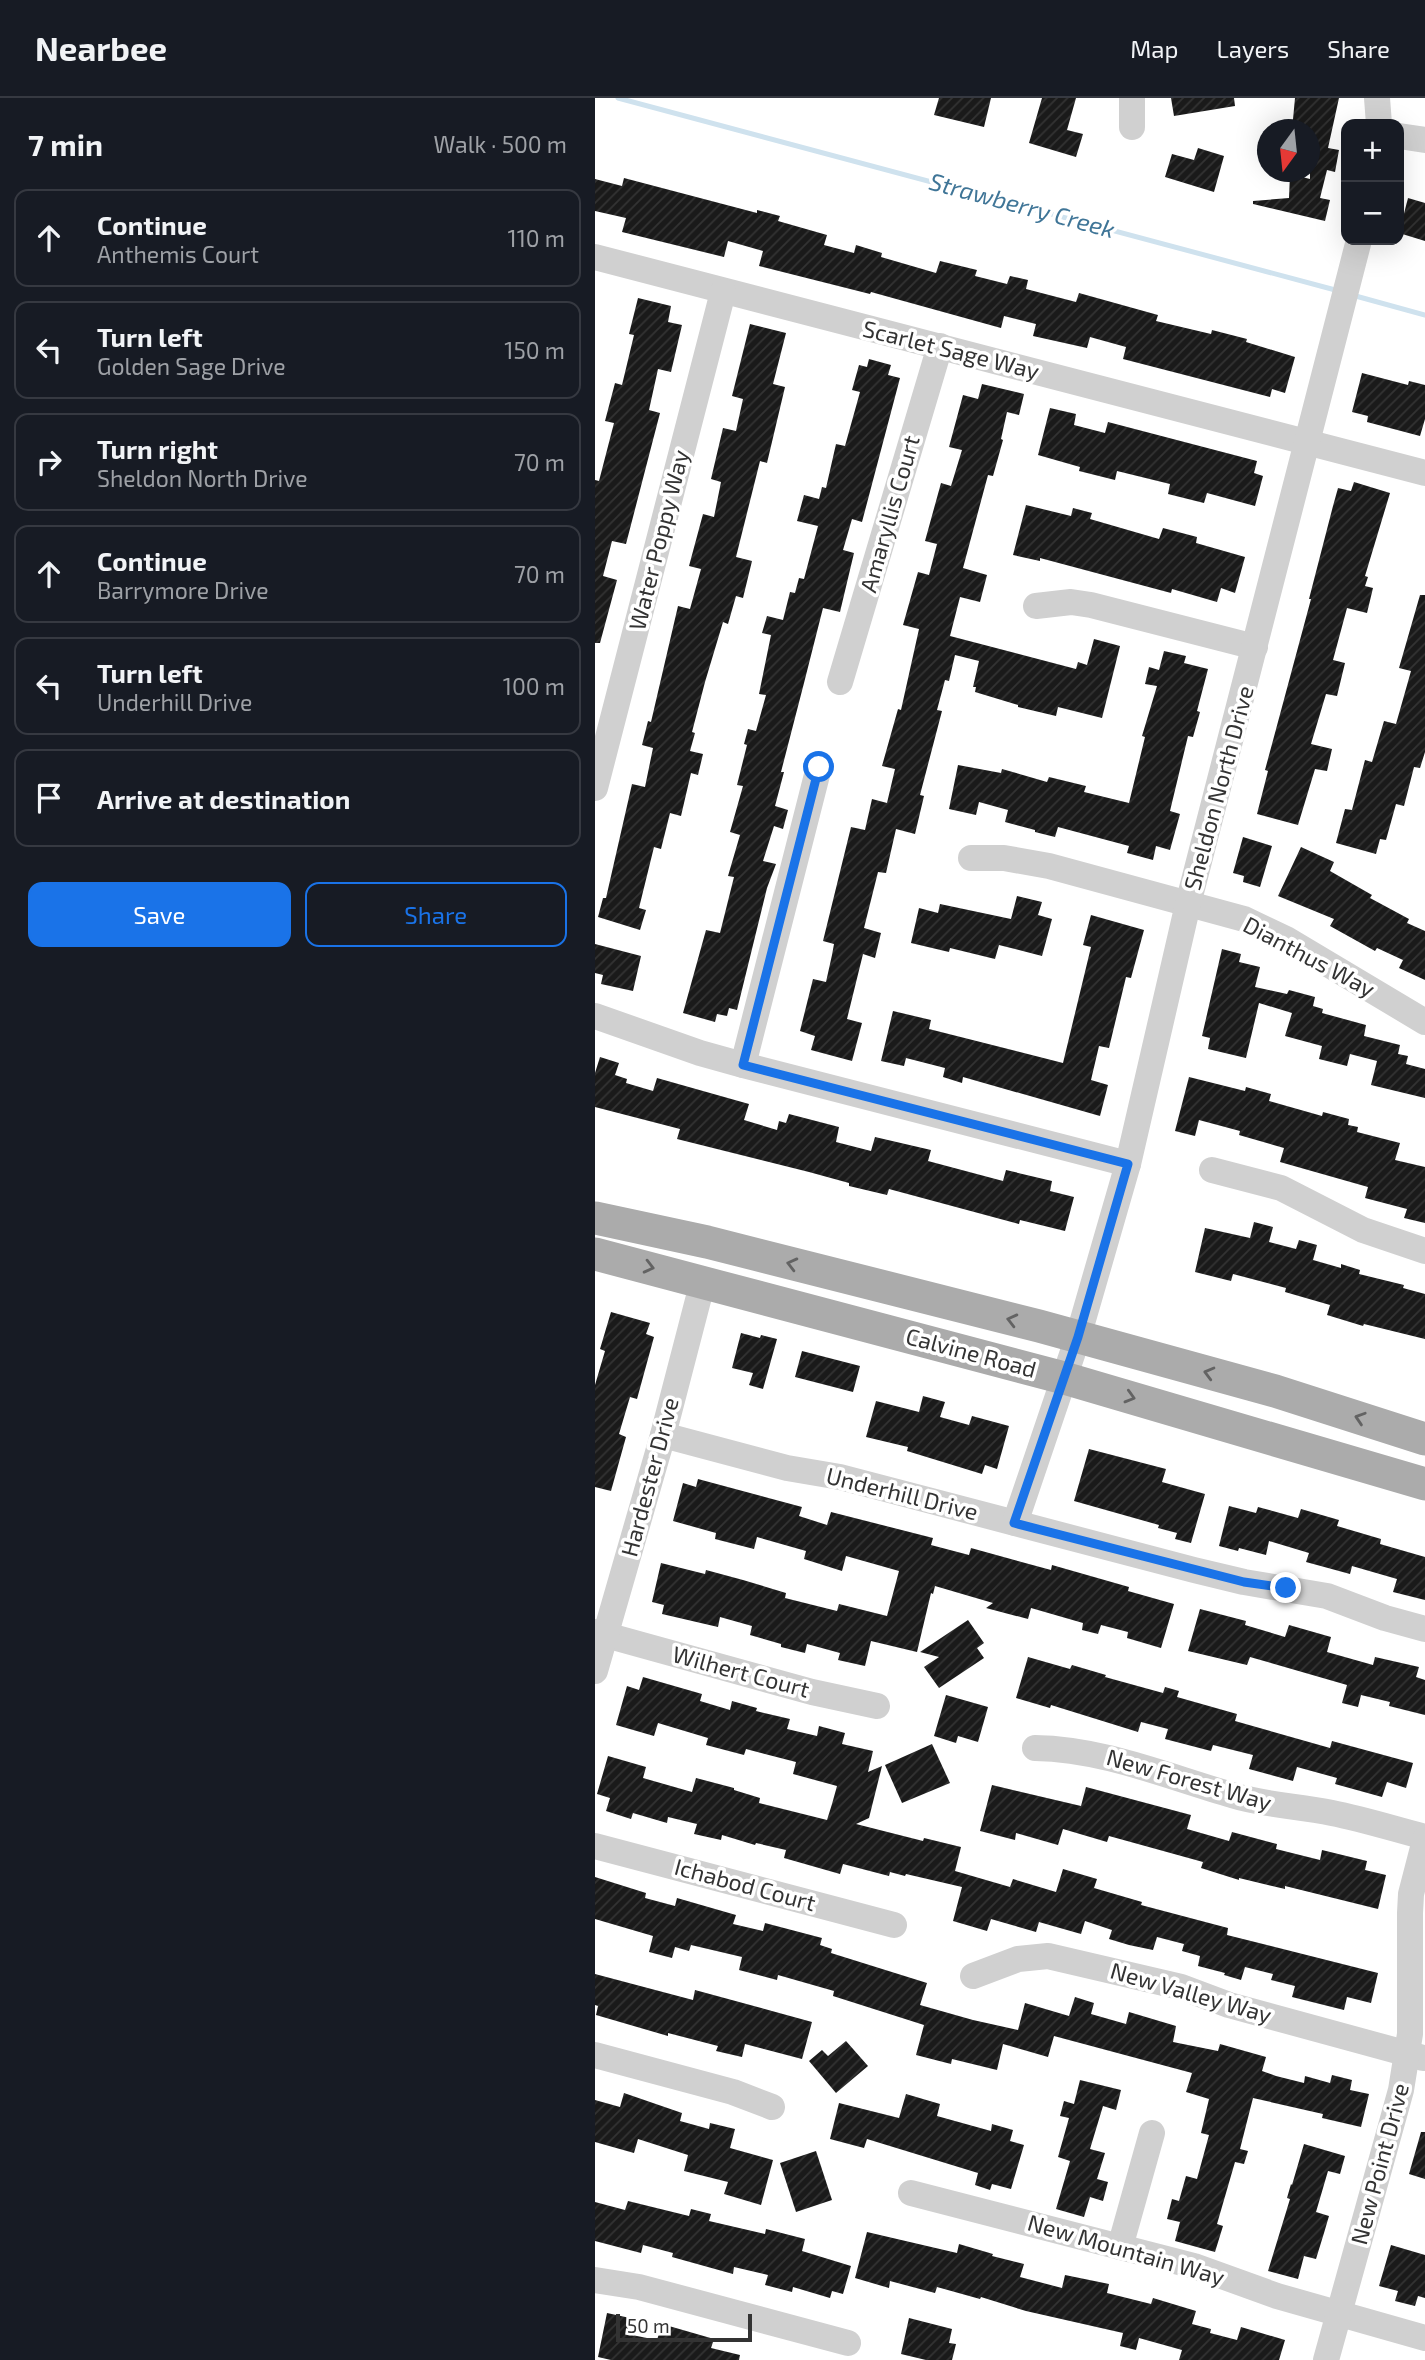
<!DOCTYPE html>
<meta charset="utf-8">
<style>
:root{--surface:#171b24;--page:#242831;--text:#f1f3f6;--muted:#9ea1a6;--line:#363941;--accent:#1a73e8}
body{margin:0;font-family:"Exo 2",sans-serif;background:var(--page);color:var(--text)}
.controls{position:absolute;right:21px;top:21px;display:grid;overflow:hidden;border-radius:14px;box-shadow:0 7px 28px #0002}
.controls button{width:63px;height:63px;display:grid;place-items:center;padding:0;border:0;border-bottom:2px solid var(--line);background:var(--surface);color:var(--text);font:35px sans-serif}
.compass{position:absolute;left:662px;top:21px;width:63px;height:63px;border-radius:50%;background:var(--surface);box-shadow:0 7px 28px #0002;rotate:195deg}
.scale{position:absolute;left:21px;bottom:18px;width:136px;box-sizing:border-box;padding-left:7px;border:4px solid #333;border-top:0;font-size:19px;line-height:24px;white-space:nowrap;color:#333;-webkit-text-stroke:5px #fff;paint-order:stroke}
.stop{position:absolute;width:21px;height:21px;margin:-16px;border:5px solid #1a73e8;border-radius:50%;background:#fff}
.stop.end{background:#1a73e8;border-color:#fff;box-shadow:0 2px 7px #0008}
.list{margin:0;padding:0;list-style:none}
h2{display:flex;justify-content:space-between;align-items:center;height:91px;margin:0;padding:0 28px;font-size:30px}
h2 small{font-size:23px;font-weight:400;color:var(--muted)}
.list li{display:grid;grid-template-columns:46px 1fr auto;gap:21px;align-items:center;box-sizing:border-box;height:98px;margin:0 14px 14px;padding:0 14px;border:2px solid var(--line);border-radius:14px}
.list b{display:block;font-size:26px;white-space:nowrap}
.list p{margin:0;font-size:23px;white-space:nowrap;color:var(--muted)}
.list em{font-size:23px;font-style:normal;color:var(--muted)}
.actions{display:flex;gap:14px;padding:21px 28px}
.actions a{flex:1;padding:16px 0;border:2px solid var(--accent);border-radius:14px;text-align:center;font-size:24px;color:var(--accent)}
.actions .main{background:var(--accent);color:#fff}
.icon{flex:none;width:38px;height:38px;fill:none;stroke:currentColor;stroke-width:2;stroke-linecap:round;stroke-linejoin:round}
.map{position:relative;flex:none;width:830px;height:2262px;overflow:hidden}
header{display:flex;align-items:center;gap:42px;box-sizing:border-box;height:98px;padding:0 35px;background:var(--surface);border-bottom:2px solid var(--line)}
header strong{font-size:33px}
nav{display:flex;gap:38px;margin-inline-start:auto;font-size:24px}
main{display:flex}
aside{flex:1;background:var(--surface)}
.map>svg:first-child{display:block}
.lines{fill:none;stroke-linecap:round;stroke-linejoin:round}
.stream{stroke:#cfe2ee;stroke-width:5}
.building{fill:url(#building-hatch)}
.minor{stroke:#d0d0d0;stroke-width:26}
.major{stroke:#ababab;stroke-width:33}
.oneway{stroke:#636363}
.route{stroke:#1a73e8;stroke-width:9}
.labels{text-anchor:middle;stroke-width:7;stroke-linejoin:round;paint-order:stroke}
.street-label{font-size:23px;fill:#333;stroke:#fff}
.water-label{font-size:24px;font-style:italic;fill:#3f7597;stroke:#fff}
</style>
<header>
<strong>Nearbee</strong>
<nav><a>Map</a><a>Layers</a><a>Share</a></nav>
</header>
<main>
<aside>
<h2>7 min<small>Walk · 500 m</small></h2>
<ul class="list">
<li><svg class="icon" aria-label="ahead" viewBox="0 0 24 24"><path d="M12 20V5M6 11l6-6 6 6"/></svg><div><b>Continue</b><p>Anthemis Court</p></div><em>110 m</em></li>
<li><svg class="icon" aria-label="left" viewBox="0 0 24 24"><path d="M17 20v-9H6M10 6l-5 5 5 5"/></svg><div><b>Turn left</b><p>Golden Sage Drive</p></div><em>150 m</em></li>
<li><svg class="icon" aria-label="right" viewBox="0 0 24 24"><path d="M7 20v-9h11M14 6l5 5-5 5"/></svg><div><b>Turn right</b><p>Sheldon North Drive</p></div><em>70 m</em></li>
<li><svg class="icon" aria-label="ahead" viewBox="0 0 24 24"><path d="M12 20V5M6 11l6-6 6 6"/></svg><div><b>Continue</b><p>Barrymore Drive</p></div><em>70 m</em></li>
<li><svg class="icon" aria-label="left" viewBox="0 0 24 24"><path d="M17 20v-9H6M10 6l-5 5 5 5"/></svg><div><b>Turn left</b><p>Underhill Drive</p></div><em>100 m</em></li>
<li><svg class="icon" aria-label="arrive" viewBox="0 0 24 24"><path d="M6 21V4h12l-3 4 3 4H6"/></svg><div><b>Arrive at destination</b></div></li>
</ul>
<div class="actions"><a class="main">Save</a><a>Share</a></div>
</aside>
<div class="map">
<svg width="830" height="2262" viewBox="0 0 830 2262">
<defs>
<pattern id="building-hatch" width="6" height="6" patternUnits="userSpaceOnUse" patternTransform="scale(1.75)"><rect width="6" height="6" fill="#1a1a1a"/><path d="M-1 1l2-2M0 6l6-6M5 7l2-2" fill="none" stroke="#333"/></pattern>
</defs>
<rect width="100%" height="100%" fill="#fff"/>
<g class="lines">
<g class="stream">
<path d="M23 0 744 193"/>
<path d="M757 197 830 217"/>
</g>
</g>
<g class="building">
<path d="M344 0H396L389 29 339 17Z"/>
<path d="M447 0H481L472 32 488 36 481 59 434 45Z"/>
<path d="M576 0H639L640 8 579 18Z"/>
<path d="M700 0H744L733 50 744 52 740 74 732 72 725 100 735 102 730 123 658 106V103L694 100 695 76 715 81V32H697Z"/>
<path d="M603 50 629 58 619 94 570 79 577 56 599 62Z"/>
<path d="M29 80 162 115V112L185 118 183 123 232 137 229 147 259 155 261 147 287 155 286 159 341 175 345 163 382 172 380 178 412 186 415 178 433 182 431 191 481 204 484 195 563 217 561 223 616 236 617 232 652 241 651 244 700 259 690 295 677 291 675 299 528 261 531 249 495 239 492 250 438 238 441 226 409 218 406 230 276 194 275 196 164 168 168 153 133 143 129 159 27 134 31 120 0 113V81L27 88Z"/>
<path d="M813 100 830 105V143L804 135Z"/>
<path d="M43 200 76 208 73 224 87 227 76 274 63 271 54 312 65 315 31 446 17 443 8 478 22 482 5 545H0V382L4 383 19 325 10 323 20 285 27 287 39 237 34 236Z"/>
<path d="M155 226 191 235 178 286 190 289 172 365 165 363 141 459 157 463 148 500 141 498 133 526 128 524 110 584 97 634 100 635 95 653 108 656 103 677 96 675 86 718 75 715 66 751 59 749 44 810 51 812 45 832 3 819 8 800H11L37 686 50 689 58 650 47 647 53 623 56 624 83 508 95 511 106 471 94 468 108 416 119 419 126 384 116 381 128 330 141 333 148 301 137 298Z"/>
<path d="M274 261 296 267 293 277 305 280 267 424 257 421 248 452 259 455 245 514 228 510 209 585 186 674H189L180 708 193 712 188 731 179 728 168 763 181 766 172 790 142 912 134 910 132 918 122 916 120 924 88 915 111 832 125 835 139 779 133 778 145 737 135 734 148 688 142 687 152 647 149 646 153 631 161 633 171 597 164 596 176 537 167 535 172 518 188 522 195 494 200 495 204 480 209 481 223 428 202 423 209 397 224 401 227 389 231 390 241 346 250 348 265 294 257 292 264 267 272 269Z"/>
<path d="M767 275 813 287 814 283 830 287V321L825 338 772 324 773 318 757 314Z"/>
<path d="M387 286 429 296 424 317 412 314 406 341 408 342 398 378 393 377 368 470 392 477 385 504 365 499 355 538 481 571 483 564 492 567 499 541 525 548 507 620 463 609 461 618 423 609V607L380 594 381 589H378L384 563 360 557 354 583 350 582 342 612 347 613 325 697 329 698 320 736 301 731 291 775 283 774 269 830 286 835 280 860 268 856 252 921 267 925 257 963 216 952 220 938 205 933 218 881 231 884 237 857 239 846 228 843 256 729 270 732 277 701 292 705 300 671 287 668 303 611 306 612 324 531 308 527 323 474 334 477 342 446 330 443 346 385 356 388 367 352 354 349 368 297 383 301Z"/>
<path d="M455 310 481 316 479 327 510 335 513 324 662 363 659 375 668 378 660 408 612 395 609 405 573 396 575 386 522 373 520 382 484 373 485 369 443 357Z"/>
<path d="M759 384 795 395 770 478 773 479 770 488 778 490 772 515 752 510 738 562 750 565 742 598 731 596 716 646 737 651 732 673 720 671 703 727 662 716 673 673 670 672 716 501H714L738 408 743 390 756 393Z"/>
<path d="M431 407 476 418 478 410 497 415 495 421 564 441 568 430 602 439 601 445 650 459 640 495 626 490 622 504 577 491 576 495 445 460V463L418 457Z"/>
<path d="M825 497H830V654L825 670 819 669 809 708 801 706 791 742 785 741 781 756 741 745 750 711 757 712 770 662 777 664 789 623 801 626 816 573 804 570Z"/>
<path d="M569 553 591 558 589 565 613 571 602 613 605 614 598 639 593 638 575 713 585 716 575 752 561 748 558 762 532 755 534 748 463 729 460 739 440 734V732L410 724 413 712 384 704 381 717 354 711 363 667 406 675 407 671 452 684 454 679 491 688 489 694 534 705 550 639 547 638 562 588 550 586 554 569 564 572Z"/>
<path d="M648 739 677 748 665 789 648 784 649 778 638 775Z"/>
<path d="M706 749 739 764 735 773 777 797 775 800 814 821 812 825 830 833V882L804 870 808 862 782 850 780 853 735 828 739 821 683 798Z"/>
<path d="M422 798 447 804 443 817 457 821 447 858 404 847 400 861 355 850 354 854 316 845 324 810 343 815 345 806 416 821Z"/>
<path d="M496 817 549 832 536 880 531 879 514 950 504 948 496 982 513 987 505 1018 368 979 367 985 348 979 350 970 311 960 309 968 286 963 298 913 336 922 334 931 468 965 496 849 488 847Z"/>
<path d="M0 846 46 858 38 893 6 886 8 877 0 875Z"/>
<path d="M627 851 646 856 644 864 665 869 660 889 692 896 694 892 720 899 718 908 728 911 727 915 771 927 769 938 805 947 803 956 813 958 811 966 830 971V1000L776 987 782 963 755 956 752 968 724 961 727 948 690 938 697 915 664 905 651 960 613 951 615 940 607 938Z"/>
<path d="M5 959 24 965 20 977 32 981 31 985 58 993 62 980 154 1006 149 1022 182 1032 184 1023 191 1025 194 1016 244 1029 241 1044 276 1053 280 1039 336 1052 333 1063 408 1083 411 1072 457 1083 455 1093 479 1099 470 1133 425 1122 424 1126 294 1091 292 1097 254 1088V1085L214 1074 82 1041 85 1031 0 1009V975Z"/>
<path d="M594 979 650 993 651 989 676 996 674 1003 727 1018 728 1014 754 1021 753 1027 763 1029 762 1034 805 1045 800 1062 830 1069V1125L809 1120 812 1111 770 1100 773 1089 685 1064 689 1050 644 1037 645 1033 604 1022 600 1038 580 1033Z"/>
<path d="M659 1124 678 1129 674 1144 701 1151 704 1142 722 1147 718 1162 746 1170V1166L765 1172 764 1176 809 1187 808 1190 830 1196V1241L769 1226 768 1228 732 1217 735 1207 690 1194 691 1190 638 1176 636 1183 600 1174 610 1130 655 1140Z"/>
<path d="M16 1214 55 1225 51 1236 59 1239 42 1301 35 1299 24 1336 31 1339 16 1393 0 1389V1287L10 1253 5 1251Z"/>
<path d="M146 1235 165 1240 166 1237 182 1241 168 1291 154 1287 158 1275 137 1270Z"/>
<path d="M207 1253 265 1268 258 1294 200 1279Z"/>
<path d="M328 1298 350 1304 345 1319 374 1327 377 1318 414 1328 402 1371 390 1367 387 1376 312 1353 313 1349 271 1339 281 1303 324 1314Z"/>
<path d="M494 1351 571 1371 567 1384 610 1396 596 1445 580 1441 582 1435 563 1430 564 1427 479 1403Z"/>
<path d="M103 1381 207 1409 204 1418 232 1427 236 1414 338 1440 336 1447 374 1457 376 1450 456 1472 457 1467 534 1489 533 1493 579 1506 566 1550 532 1540 533 1534 506 1527 503 1536 487 1532 488 1525 436 1510 433 1521 391 1510 398 1505 340 1488 338 1496 336 1495 322 1554 276 1543 270 1568 243 1562 245 1555 212 1546 210 1555 186 1549V1546L155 1537 157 1528 125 1519 123 1529 67 1516 69 1507 57 1504 66 1465 110 1476 111 1472 148 1482 191 1495 190 1500 242 1513 244 1506 292 1518 304 1473 251 1458 247 1473 209 1461 211 1453 162 1439 159 1451 120 1441 121 1435 78 1423 88 1385 101 1389Z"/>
<path d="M634 1408 661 1415 663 1409 703 1420 706 1411 744 1422 742 1428 786 1441 785 1446 830 1459V1502L798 1494 802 1481 757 1468 755 1476 711 1464 714 1455 674 1443 671 1457 644 1450 643 1453 624 1448Z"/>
<path d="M605 1511 651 1523 650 1527 690 1539 694 1527 736 1539 732 1554 778 1567 780 1559 824 1569 821 1579 830 1582V1617L794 1608 795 1604 766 1597 763 1609 747 1605 752 1587 655 1559 652 1567 593 1553Z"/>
<path d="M373 1522 389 1545 382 1550 389 1560 344 1590 329 1569 344 1559 325 1554Z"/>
<path d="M433 1559 475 1571 477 1567 511 1577 510 1579 568 1595 570 1589 584 1593 582 1599 642 1616 640 1623 735 1650 737 1643 818 1665 811 1690 792 1684 787 1699 740 1686 742 1680 702 1669 698 1683 654 1671 658 1657 618 1647 616 1653 570 1641 573 1631 546 1624 543 1634 456 1607 455 1610 421 1600Z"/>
<path d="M48 1579 107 1596 105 1603 135 1612 137 1603 162 1610 161 1613 195 1621 192 1631 222 1638 224 1628 250 1635 247 1646 278 1653 273 1674 287 1668 274 1720 261 1726 328 1743 329 1740 366 1749 360 1773 415 1789 418 1781 461 1794 468 1771 502 1781 499 1790 547 1804 546 1807 633 1830 632 1837 783 1875 776 1905 752 1899 749 1912 697 1899 700 1888 676 1882 678 1876 650 1869 646 1882 629 1877 630 1875 603 1868 605 1858 587 1853 589 1846 562 1839 558 1852 534 1847 514 1841 517 1832 490 1823 486 1836 444 1824 441 1834 396 1821 392 1833 358 1823 367 1789 311 1776 310 1778 295 1774 294 1778 248 1766 245 1776 189 1760 191 1752 161 1745 160 1747 127 1737 126 1742 99 1736 102 1726 73 1719 72 1725 38 1715 36 1721 11 1713 15 1700 2 1696 13 1658 51 1669 48 1680 97 1694 101 1680 139 1690V1692L165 1700 164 1705 232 1722 237 1706 242 1688 198 1676 201 1664 151 1651 149 1657 111 1647 113 1640 63 1625 59 1638 21 1627 32 1588 44 1592Z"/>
<path d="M351 1597 393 1609 383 1644 363 1638 361 1645 339 1638Z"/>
<path d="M337 1646 355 1685 307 1705 290 1667Z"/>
<path d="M397 1687 486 1708 491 1689 596 1717 592 1731 634 1743 637 1734 682 1746 681 1751 725 1762 727 1752 772 1763 770 1772 791 1777 783 1811 690 1788V1791L644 1780V1782L606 1770 608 1764 514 1738 512 1744 468 1731 463 1747 421 1735 420 1742 385 1733Z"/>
<path d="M0 1779 51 1795 50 1800 80 1808 82 1800 141 1817 138 1826 168 1833 170 1825 227 1840 225 1847 237 1851 236 1855 332 1885 325 1907 378 1922 423 1932 430 1905 474 1918 480 1899 499 1905 496 1916 531 1926 534 1914 581 1928 578 1944 623 1953 625 1946 671 1959 667 1973 681 1978 709 1985 710 1978 735 1985 737 1977 757 1982 755 1992 774 1996 766 2029 727 2020 728 2016 658 2000 645 2051 653 2053 649 2066 640 2064 622 2126 628 2128 620 2154 580 2143 585 2124 572 2121 577 2101 584 2103 591 2078 602 2081 614 2037 606 2035 614 2001 591 1994 597 1975 459 1938 453 1959 408 1946 402 1972 357 1961 356 1966 321 1957 329 1927 238 1898 239 1893 183 1877 182 1882 144 1872 147 1859 96 1847 94 1853 80 1849 77 1860 54 1854 58 1838 0 1821Z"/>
<path d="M0 1876 98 1902 100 1892 217 1924 207 1961 150 1946 147 1959 121 1953 123 1948 73 1935V1938L1 1917 3 1908 0 1907Z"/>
<path d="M251 1943 273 1968 241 1995 214 1963 227 1952 233 1958Z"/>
<path d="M485 1982 526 1992 521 2012 508 2008 495 2051 510 2055 502 2081 513 2084 508 2103 495 2099 489 2119 461 2111 475 2063 463 2059 474 2020 465 2018 469 2003 479 2006Z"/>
<path d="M29 1995 87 2015 85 2023 114 2031 115 2025 140 2031 135 2050 178 2062 166 2107 129 2096 133 2084 89 2073 93 2057 43 2041 39 2055 0 2044V2002L25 2009Z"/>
<path d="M311 1996 345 2006 342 2018 396 2033 397 2026 418 2032 415 2043 429 2047 416 2091 397 2086 395 2092 380 2087 383 2075 272 2041 269 2050 235 2041 244 2005 304 2020Z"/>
<path d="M826 2034H830V2081L814 2076Z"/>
<path d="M709 2046 750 2058 745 2076 733 2073 721 2114 734 2118 729 2135 721 2161 709 2158 703 2181 673 2173 695 2101 692 2100 696 2086 697 2087Z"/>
<path d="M221 2053 237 2102 201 2114 185 2065Z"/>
<path d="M33 2103 94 2118 96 2111 116 2116 114 2123 170 2136 171 2131 210 2141 207 2153 256 2168 248 2196 237 2193 235 2200 198 2189 197 2194 170 2187 173 2177 139 2169 138 2176 77 2159 78 2155 48 2147 46 2155 0 2143V2104L30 2112Z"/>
<path d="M272 2134 362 2155 364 2146 398 2156 397 2158 429 2166 425 2179 467 2190 470 2177 514 2186 512 2195 556 2206 558 2200 601 2213 597 2226 616 2231 615 2235 642 2242 646 2229 690 2242 684 2262H584L587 2252 544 2240 541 2252 525 2248 528 2235 431 2213 386 2199 385 2201 342 2189 340 2195 295 2183 294 2190 260 2180Z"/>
<path d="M796 2147 830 2157V2200L823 2198 820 2208 800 2203 803 2193 784 2188Z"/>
<path d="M12 2215 35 2220 32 2236 62 2242 67 2226 119 2241 116 2250 145 2257 144 2262H16L3 2259Z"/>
<path d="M314 2220 357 2231 354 2245 361 2246 357 2262H331L306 2256Z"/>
</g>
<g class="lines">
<g class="minor">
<path d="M537 0V29"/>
<path d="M782 0 784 26"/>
<path d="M804 38 830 42"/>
<path d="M0 159 830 375"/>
<path d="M441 508 476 504 496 507 660 549"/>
<path d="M245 584 345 248"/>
<path d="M0 690 128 194"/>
<path d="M376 760H409L454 768 649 821 691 841 830 924"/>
<path d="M0 918 105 955 148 967 533 1066"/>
<path d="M148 967 224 669"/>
<path d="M617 1072 686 1090 768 1132 830 1153"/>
<path d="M68 1337 192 1370 245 1379 599 1472 649 1484 732 1498 790 1520 830 1531"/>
<path d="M420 1425 483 1239 533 1066 593 806 764 142"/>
<path d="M0 1534 217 1594 282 1608"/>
<path d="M0 1573 68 1337 108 1183"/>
<path d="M440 1650C508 1651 571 1678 637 1697 669 1707 703 1708 737 1715 768 1721 799 1731 830 1739"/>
<path d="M0 1748 299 1827"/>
<path d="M378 1878 423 1861 453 1858 586 1889 634 1907 828 1960"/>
<path d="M0 1957 138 1994 177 2009"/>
<path d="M316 2095 599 2168 682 2198 830 2240"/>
<path d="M525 2149 557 2035"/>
<path d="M0 2182 44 2189 253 2245"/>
<path d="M731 2262 806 1992 815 1936V1815L816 1796 830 1742"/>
</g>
<g class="major">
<path d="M0 1120 112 1144 444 1228 680 1293 830 1341"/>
<path d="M0 1156 469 1280 830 1386"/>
</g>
</g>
<defs><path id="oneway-chevron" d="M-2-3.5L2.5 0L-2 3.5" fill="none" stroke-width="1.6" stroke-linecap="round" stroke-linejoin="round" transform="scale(1.75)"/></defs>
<g class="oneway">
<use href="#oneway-chevron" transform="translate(197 1166) rotate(-166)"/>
<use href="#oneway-chevron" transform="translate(54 1169) rotate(14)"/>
<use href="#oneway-chevron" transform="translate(417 1222) rotate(-166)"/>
<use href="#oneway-chevron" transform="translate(614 1275) rotate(-165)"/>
<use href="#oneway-chevron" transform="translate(535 1299) rotate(16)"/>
<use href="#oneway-chevron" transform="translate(765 1320) rotate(-162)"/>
</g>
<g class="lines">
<path class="route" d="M224 669 148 967 533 1066 483 1239 419 1425 649 1484 691 1490"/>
</g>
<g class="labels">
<g class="street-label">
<text transform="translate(356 252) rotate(14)" y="8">Scarlet Sage Way</text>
<text transform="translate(295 416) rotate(-74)" y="8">Amaryllis Court</text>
<text transform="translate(64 442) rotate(-76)" y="8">Water Poppy Way</text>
<text transform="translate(624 690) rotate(-75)" y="8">Sheldon North Drive</text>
<text transform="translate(714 859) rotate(28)" y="8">Dianthus Way</text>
<text transform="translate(376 1255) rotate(15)" y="8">Calvine Road</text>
<text transform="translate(55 1379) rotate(-75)" y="8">Hardester Drive</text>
<text transform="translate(307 1396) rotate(14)" y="8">Underhill Drive</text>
<text transform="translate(146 1574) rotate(15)" y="8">Wilhert Court</text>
<text transform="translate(594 1682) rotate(16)" y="8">New Forest Way</text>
<text transform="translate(150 1787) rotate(15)" y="8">Ichabod Court</text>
<text transform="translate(596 1895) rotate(16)" y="8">New Valley Way</text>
<text transform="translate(785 2066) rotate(-75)" y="8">New Point Drive</text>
<text transform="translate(531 2152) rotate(16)" y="8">New Mountain Way</text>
</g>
<g class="water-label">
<text transform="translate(427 108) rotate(15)" y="8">Strawberry Creek</text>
</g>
</g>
</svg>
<div class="controls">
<button>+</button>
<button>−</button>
</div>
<svg class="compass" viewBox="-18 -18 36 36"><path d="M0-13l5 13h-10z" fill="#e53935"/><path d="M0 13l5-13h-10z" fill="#9ea1a6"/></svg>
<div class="scale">50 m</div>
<div class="stop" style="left:224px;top:669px"></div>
<div class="stop end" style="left:691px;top:1490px"></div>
</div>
</main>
